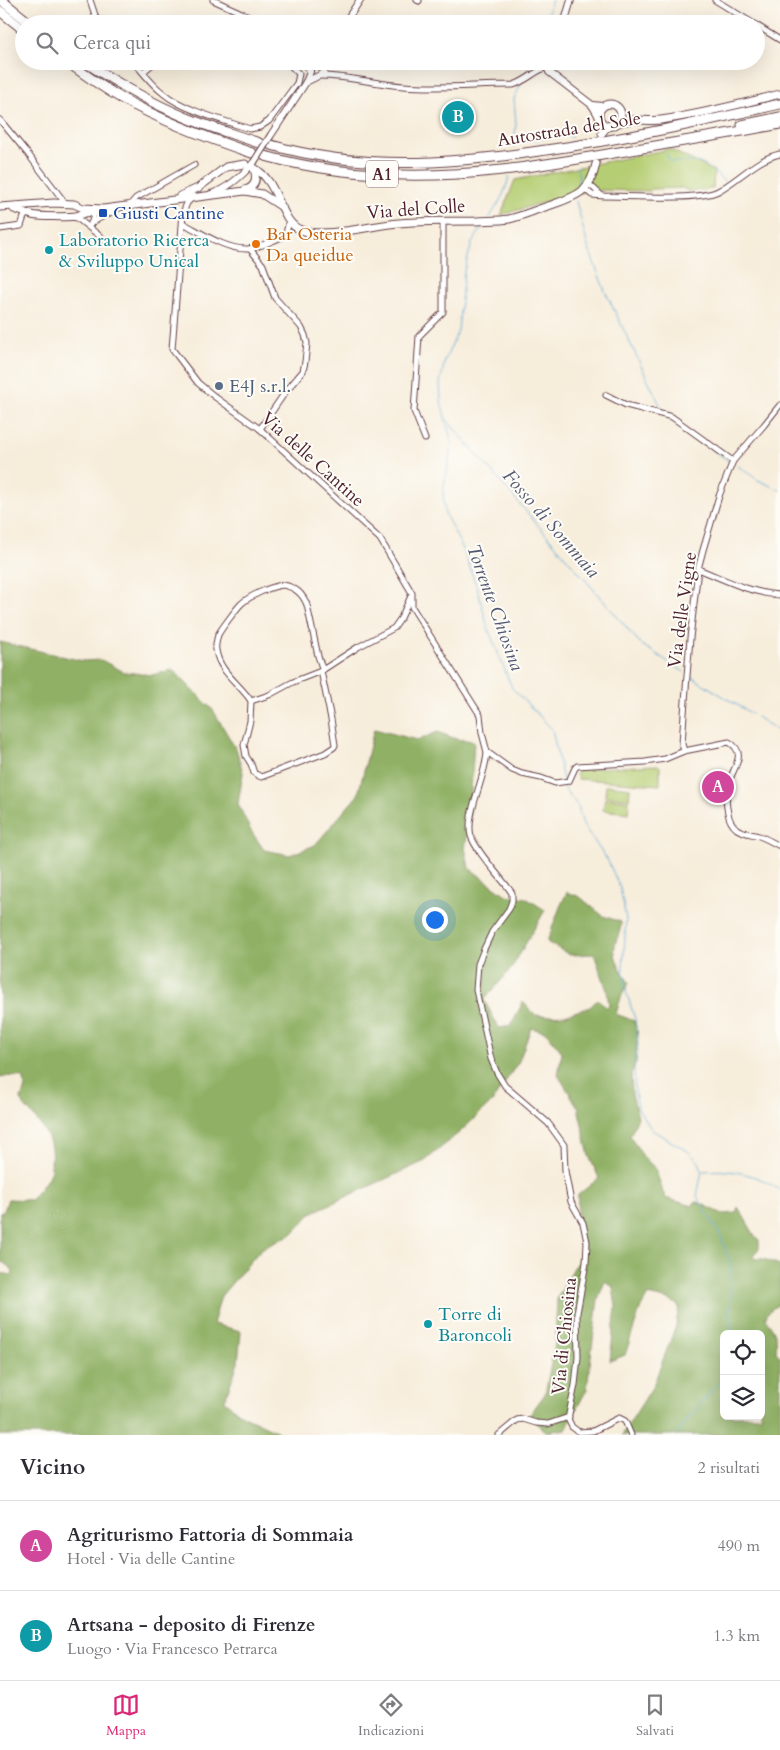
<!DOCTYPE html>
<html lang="it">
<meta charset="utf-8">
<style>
:root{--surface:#fff;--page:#f2f2f3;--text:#2b2b33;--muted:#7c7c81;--line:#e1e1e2;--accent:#db2777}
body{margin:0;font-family:Cardo,serif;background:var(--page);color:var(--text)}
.controls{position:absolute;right:15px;bottom:15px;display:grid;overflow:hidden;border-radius:8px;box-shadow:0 5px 20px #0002}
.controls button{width:45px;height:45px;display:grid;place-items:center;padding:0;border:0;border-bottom:1px solid var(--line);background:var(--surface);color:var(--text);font:25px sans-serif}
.you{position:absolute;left:434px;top:919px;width:18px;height:18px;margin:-12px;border:4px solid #fff;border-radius:50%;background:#1a73e8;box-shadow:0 0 0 8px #1a73e833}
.badge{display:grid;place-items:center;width:32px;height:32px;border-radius:50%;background:var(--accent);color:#fff;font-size:16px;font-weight:700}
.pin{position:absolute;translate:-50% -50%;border:2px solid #fff;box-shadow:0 1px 5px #0006}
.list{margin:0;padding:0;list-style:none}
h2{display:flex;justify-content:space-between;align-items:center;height:65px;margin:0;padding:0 20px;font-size:21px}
h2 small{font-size:16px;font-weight:400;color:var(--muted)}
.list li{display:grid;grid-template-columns:32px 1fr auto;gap:15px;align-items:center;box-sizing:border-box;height:90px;padding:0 20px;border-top:1px solid var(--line)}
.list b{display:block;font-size:19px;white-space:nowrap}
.list p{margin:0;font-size:16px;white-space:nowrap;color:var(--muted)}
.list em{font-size:16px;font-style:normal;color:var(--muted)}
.icon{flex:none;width:28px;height:28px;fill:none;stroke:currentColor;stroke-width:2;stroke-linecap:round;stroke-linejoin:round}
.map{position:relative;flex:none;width:780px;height:1435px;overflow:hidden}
.search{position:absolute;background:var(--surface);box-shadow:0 5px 20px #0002;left:15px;right:15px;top:15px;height:55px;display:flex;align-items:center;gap:12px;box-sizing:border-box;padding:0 18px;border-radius:28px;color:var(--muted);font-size:19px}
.sheet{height:245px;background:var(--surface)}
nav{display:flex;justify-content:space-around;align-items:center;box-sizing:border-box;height:70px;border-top:1px solid var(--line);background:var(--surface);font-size:14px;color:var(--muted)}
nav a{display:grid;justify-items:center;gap:2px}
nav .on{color:var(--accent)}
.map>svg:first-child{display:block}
.green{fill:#b6ce73;stroke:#80764f}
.forest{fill:#90b165;stroke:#6d6848;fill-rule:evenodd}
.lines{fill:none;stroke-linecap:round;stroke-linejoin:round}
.stream{stroke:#5ea9d6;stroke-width:1}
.minor-casing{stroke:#643e45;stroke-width:7}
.tertiary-casing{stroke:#643e45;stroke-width:8}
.secondary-casing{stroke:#643e45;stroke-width:9}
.motorway-casing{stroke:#643e45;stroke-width:11}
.minor{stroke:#fff;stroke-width:5}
.tertiary{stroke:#fff;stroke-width:6}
.secondary{stroke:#fff;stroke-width:7}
.motorway{stroke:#fff;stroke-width:9}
.tertiary-bridge-casing{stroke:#643e45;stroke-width:8;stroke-linecap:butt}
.tertiary-bridge{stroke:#fff;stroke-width:6}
.transit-dot{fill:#1a4fb4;stroke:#fdfcf7;stroke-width:2}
.food-dot{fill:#e8710a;stroke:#fdfcf7;stroke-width:2}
.culture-dot{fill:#0f9aa8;stroke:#fdfcf7;stroke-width:2}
.service-dot{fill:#5c6f8a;stroke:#fdfcf7;stroke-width:2}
.labels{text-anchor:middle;stroke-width:4;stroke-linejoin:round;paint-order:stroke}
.shield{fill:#fdfcf7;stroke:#806168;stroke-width:1}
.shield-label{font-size:16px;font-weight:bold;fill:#4a1f2b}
.street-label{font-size:18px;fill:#4a1f2b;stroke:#fdfcf7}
.transit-label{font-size:18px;fill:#164399;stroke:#fdfcf7;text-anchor:start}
.food-label{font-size:18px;fill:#c56008;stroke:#fdfcf7;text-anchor:start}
.culture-label{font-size:18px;fill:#0d838f;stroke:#fdfcf7;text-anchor:start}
.service-label{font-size:18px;fill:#4e5e75;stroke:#fdfcf7;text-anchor:start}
.water-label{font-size:19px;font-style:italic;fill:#52566f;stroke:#fdfcf7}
</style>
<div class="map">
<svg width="780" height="1435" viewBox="0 0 780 1435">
<rect width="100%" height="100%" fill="#fdfcf7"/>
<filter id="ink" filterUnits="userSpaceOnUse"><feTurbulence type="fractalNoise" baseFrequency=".02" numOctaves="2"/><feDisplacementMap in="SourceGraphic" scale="10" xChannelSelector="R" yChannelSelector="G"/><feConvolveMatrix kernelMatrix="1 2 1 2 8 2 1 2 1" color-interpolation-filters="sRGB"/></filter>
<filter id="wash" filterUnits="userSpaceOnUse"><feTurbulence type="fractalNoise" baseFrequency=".0096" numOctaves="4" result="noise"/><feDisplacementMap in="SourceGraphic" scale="20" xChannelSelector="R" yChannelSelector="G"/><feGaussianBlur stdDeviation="1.12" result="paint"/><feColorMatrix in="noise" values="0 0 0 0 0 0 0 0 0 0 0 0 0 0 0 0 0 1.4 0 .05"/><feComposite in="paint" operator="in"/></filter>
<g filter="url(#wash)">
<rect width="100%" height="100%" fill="#f7eddb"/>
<g class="green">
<path d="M669 149 714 171 713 189 687 191 683 188 651 189 650 191 594 190 569 195 501 215 515 180Z"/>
<path d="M658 765 660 767V785L578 779 576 773 581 769Z"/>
<path d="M606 785 630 788 629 799 605 796Z"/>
<path d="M605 798 629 801 628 813 603 810Z"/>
</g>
<path class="forest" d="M0 642 83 661 101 660 124 672 152 675 173 670 213 710 237 751 243 773 238 804 251 831 264 850 290 855 315 845 358 795 374 729 417 740 438 732 456 739 474 741 469 827 465 848 469 868 506 895 526 898 545 910 511 969 484 1000 499 1028 511 1026 523 1002 535 1015 548 1016 565 1015 590 1007 598 999 606 1007 609 1006 607 990 594 954 570 955 547 942 560 907 567 892 580 897 603 916 621 922C621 931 617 937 615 945 612 957 623 973 629 983L621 997 616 1014 634 1021 638 1034 636 1063 631 1074 632 1094 638 1117 630 1136 644 1158 655 1168 665 1198 693 1206 695 1201 723 1214 736 1213 738 1207 755 1236 759 1240V1249L753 1255 755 1259H764L780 1265V1304C775 1306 766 1312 766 1318 766 1321 771 1325 772 1328 777 1336 777 1343 776 1352L780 1356V1435H622L653 1386 676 1326 679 1306C671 1299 659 1298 648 1295L640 1309 625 1355 610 1361 616 1307 613 1287 605 1281 598 1299 587 1389 566 1429 547 1432 529 1416 545 1394 555 1344 557 1299 584 1249 577 1219 578 1195 599 1178 589 1156 578 1107 558 1075 562 1052 546 1032 531 1028 519 1061 492 1102 461 1131 425 1161 313 1212 292 1234 261 1249 221 1296 213 1324 241 1331 238 1363 224 1401 242 1415 278 1432 281 1435H0V1273L12 1275 13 1270 0 1260V1213L4 1211 8 1199 31 1200C37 1192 45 1184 49 1175 51 1172 51 1167 51 1163 55 1134 36 1121 20 1100 24 1092 27 1086 23 1077L9 1076 0 1078ZM724 1334H761V1416H724Z"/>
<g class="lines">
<g class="stream">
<path d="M544 24 552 0"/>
<path d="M525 76 531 61"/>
<path d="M514 140 522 141 570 135 571 138"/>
<path d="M514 147 516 124 514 98 521 84"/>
<path d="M666 153 670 162C702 162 698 158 724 181"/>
<path d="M577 186 579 177 577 167"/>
<path d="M576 201 588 247 605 291 661 407 667 414"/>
<path d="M489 218C498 205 506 192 509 176"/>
<path d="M485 223 472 243 464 271 458 331 445 360 440 383 441 401 452 444 443 492 445 514 464 551 477 588 488 628 512 688 552 729 563 780"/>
<path d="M447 420 640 643"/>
<path d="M703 443 729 461"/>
<path d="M738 466 758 480 780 490"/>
<path d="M642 645 684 672"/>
<path d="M690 676 752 714"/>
<path d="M757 717 780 732"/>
<path d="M564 784 566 791 578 806 583 825 608 861 620 888 626 919 623 969 626 991 635 1019 638 1044 634 1069 635 1093 639 1110 652 1130 689 1152 699 1162 702 1171 697 1196 721 1237 730 1262 731 1283 729 1316 733 1334"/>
<path d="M703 1171C725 1169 750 1172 770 1184 774 1186 776 1188 780 1190"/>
<path d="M678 1435 677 1433 712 1390 724 1379"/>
</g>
</g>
</g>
<g filter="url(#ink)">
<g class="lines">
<g class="minor-casing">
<g id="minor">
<path d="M90 0 96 18 101 24"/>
<path d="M213 0 244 14 261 24"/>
<path d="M417 0 419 1"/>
<path d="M715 0 754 24"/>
<path d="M756 25 780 40"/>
<path d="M133 61C143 72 151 84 163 93 183 110 225 121 250 129L260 127 269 121 297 83 299 74 286 61"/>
<path d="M302 61 309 70"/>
<path d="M143 72 156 61"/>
<path d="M320 76C348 76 376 84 404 86 440 89 477 85 513 85 525 82 535 71 547 67"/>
<path d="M0 120 28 154 66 204"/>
<path d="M589 184 601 195"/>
<path d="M585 189 592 195 604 196C629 196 698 201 718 191 739 180 756 159 780 154"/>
<path d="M193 197 187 203 183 213 172 349 198 383 215 397 260 429 380 539 412 593V607L480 715 482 733 487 752 512 770 522 774 541 778 555 783 569 781 575 768 577 766 645 762 665 759 684 751 729 742C748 753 733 768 729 782 726 793 725 802 728 813 729 819 732 825 737 829 743 833 752 834 759 836 766 838 773 843 780 846"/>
<path d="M129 206 136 198 194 165"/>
<path d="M73 217 77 218 101 237 103 240"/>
<path d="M91 223 119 208"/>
<path d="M183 223C202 233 226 250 248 249 259 248 271 241 282 237L286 233 289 221"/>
<path d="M91 224 94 215 97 210"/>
<path d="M0 229 21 226 24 217 28 213"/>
<path d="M250 249 263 265 275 298 301 327 305 335 307 343 305 362 303 371 286 391 260 429"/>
<path d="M606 395 626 405 672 417 733 461"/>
<path d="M425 439 414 411 419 336 443 312V221"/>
<path d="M698 569C724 579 752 594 780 595"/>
<path d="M283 585C295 587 303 594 307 605L318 656 322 668 321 671 331 719 335 745 334 747 325 753 261 777 254 773 251 764 246 756 244 745 250 721 251 701C240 684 219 672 216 650 215 646 217 639 218 635 221 629 237 608 241 604 249 596 272 586 283 585Z"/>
<path d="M251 701 269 695 293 682 321 671 358 647 394 628 401 618 411 596"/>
<path d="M684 751 682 744 684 714 690 638 698 569 703 550 719 496 733 461 764 425 780 405"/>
<path d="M487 752C486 777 465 814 471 836 477 853 501 877 512 893V901L509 909 492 932 484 949 478 964 476 990 491 1059 497 1073 505 1086 548 1123 564 1145 565 1171 571 1202 583 1223 587 1242 586 1263 577 1313 578 1357 575 1385 568 1419 572 1427 579 1432 593 1431 619 1418 625 1421 631 1435"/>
<path d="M499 1435 517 1420 523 1419 536 1423 548 1424 569 1417"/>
</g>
</g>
<g class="tertiary-casing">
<g id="tertiary">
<path d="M344 24 360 0"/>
<path d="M564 24 571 0"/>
<path d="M548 61 547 67 549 72 592 105 599 117"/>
<path d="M306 82 324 73 325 68 324 61"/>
<path d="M592 105 603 106"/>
<path d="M271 135 306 82 310 72V64L312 61"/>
<path d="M211 194C229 188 242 176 254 162"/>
</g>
</g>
<g class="secondary-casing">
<g id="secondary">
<circle cx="610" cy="115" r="11"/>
<path d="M619 123C632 117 647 122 661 120 701 114 741 104 780 94"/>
<path d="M602 133 606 128 613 125"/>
<path d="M254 168C280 182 279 222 301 230 325 239 372 225 399 223 424 221 449 221 475 221 486 220 498 221 509 219 522 216 535 210 548 206 574 197 590 194 596 164"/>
<path d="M245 190C256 187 257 179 254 168"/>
<path d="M180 196 198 188 226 167 245 164"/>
<path d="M0 207 54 203 74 204 83 208 103 209 245 191 262 194 282 207"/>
<path d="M14 209C20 211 26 213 32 215 37 217 70 217 76 216 81 214 84 213 90 212"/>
</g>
</g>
<g class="motorway-casing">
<g id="motorway">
<path d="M1 0 31 24"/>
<path d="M0 11 24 30"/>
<path d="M66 61C84 74 102 87 121 98 162 121 207 138 252 153"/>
<path d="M83 61C120 85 159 108 200 123 219 130 239 136 259 143"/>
<path d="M742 125 780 117"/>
<path d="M271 145C362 171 453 164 546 150 625 139 702 122 780 104"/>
<path d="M265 156C341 177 424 179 502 170 538 166 573 160 608 154 665 144 723 135 780 124"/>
</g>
</g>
<use href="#minor" class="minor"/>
<use href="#tertiary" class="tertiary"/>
<use href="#secondary" class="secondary"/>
<use href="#motorway" class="motorway"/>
<g class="tertiary-bridge-casing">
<path id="tertiary-bridge" d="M254 162 271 135"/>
</g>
<use href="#tertiary-bridge" class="tertiary-bridge"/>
</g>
</g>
<rect class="transit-dot" x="98" y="208" width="10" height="10" rx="2.5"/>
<circle class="food-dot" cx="256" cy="244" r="5"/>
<g class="culture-dot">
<circle cx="49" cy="250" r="5"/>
<circle cx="428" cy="1324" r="5"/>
</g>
<circle class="service-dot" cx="219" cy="386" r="5"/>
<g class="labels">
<rect class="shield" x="366" y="160.5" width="32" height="27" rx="4"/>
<g class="shield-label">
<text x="382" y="180">A1</text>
</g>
<g class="street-label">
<text transform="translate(569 129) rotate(-9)" y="6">Autostrada del Sole</text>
<text transform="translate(416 209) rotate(-4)" y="6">Via del Colle</text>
<text transform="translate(313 459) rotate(42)" y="6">Via delle Cantine</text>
<text transform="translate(682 610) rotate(-82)" y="6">Via delle Vigne</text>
<text transform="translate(564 1336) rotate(-84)" y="6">Via di Chiosina</text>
</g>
<g class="transit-label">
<text x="113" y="219">Giusti Cantine</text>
</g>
<g class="food-label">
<text x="266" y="240">Bar Osteria<tspan x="266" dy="21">Da queidue</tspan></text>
</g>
<g class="culture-label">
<text x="59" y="246">Laboratorio Ricerca<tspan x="59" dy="21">&amp; Sviluppo Unical</tspan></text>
<text x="438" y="1320">Torre di<tspan x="438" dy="21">Baroncoli</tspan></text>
</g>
<g class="service-label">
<text x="229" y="392">E4J s.r.l.</text>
</g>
<g class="water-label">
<text transform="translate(552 523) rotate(49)" y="7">Fosso di Sommaia</text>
<text transform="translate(496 607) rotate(70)" y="7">Torrente Chiosina</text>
</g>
</g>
</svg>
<div class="controls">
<button><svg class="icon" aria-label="locate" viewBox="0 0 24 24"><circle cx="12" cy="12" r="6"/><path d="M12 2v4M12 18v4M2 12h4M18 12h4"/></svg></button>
<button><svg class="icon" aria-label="layers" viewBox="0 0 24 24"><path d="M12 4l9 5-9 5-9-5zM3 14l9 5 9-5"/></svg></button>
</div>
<div class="you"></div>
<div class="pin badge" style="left:718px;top:787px;background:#d1479c">A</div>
<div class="pin badge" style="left:458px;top:117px;background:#0f9aa8">B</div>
<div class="search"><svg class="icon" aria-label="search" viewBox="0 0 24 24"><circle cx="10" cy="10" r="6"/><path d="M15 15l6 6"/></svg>Cerca qui</div>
</div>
<section class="sheet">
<h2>Vicino<small>2 risultati</small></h2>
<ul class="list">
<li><span class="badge" style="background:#d1479c">A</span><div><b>Agriturismo Fattoria di Sommaia</b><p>Hotel · Via delle Cantine</p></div><em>490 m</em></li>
<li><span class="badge" style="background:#0f9aa8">B</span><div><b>Artsana - deposito di Firenze</b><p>Luogo · Via Francesco Petrarca</p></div><em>1.3 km</em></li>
</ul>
</section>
<nav>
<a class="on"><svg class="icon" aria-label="map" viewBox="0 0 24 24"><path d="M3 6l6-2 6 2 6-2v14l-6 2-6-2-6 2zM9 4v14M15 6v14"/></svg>Mappa</a>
<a><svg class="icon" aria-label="directions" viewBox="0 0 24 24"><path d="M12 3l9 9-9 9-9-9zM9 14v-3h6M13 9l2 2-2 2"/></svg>Indicazioni</a>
<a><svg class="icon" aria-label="saved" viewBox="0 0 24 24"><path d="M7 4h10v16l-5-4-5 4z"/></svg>Salvati</a>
</nav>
